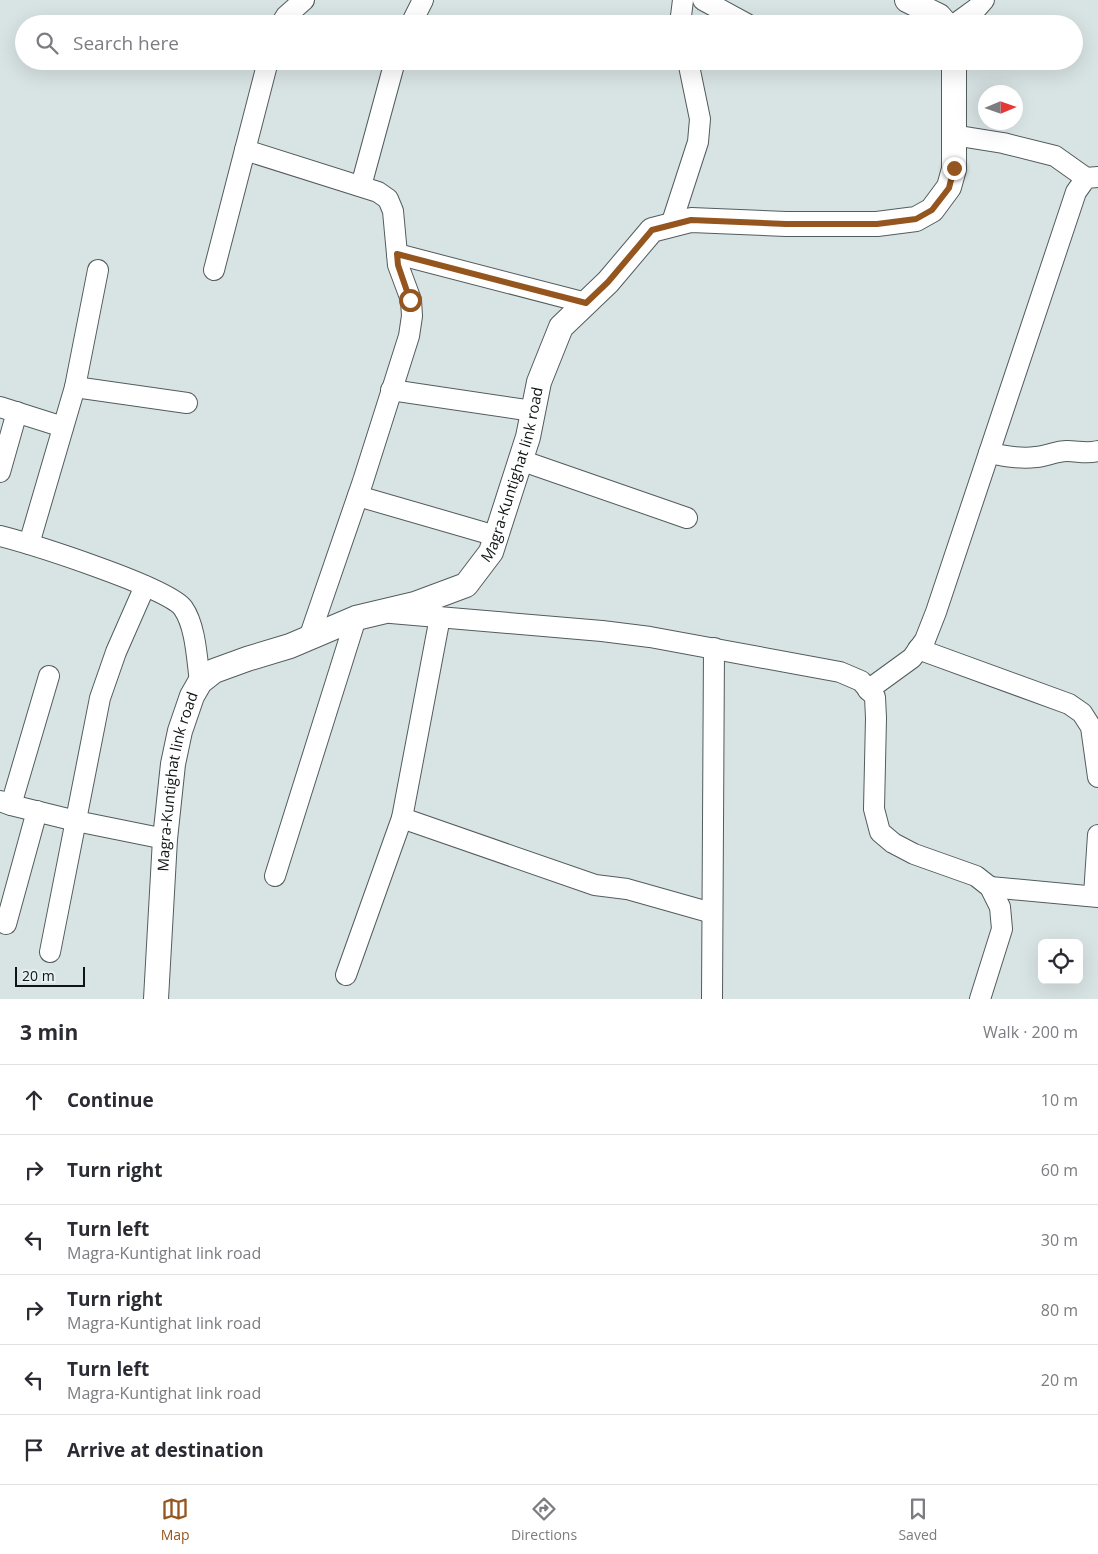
<!DOCTYPE html>
<meta charset="utf-8">
<style>
:root{--surface:#fff;--page:#f2f2f3;--text:#2b2b33;--muted:#7c7c81;--line:#e1e1e2;--accent:#95551e}
body{margin:0;font-family:"Open Sans",sans-serif;background:var(--page);color:var(--text)}
.controls{position:absolute;right:15px;bottom:15px;display:grid;overflow:hidden;border-radius:8px;box-shadow:0 5px 20px #0002}
.controls button{width:45px;height:45px;display:grid;place-items:center;padding:0;border:0;border-bottom:1px solid var(--line);background:var(--surface);color:var(--text);font:25px sans-serif}
.compass{position:absolute;left:978px;top:85px;width:45px;height:45px;border-radius:50%;background:var(--surface);box-shadow:0 5px 20px #0002;rotate:88deg}
.scale{position:absolute;left:15px;bottom:12px;width:70px;box-sizing:border-box;padding-left:5px;border:2px solid #101414;border-top:0;font-size:14px;line-height:18px;white-space:nowrap;color:#101414;-webkit-text-stroke:4px #e5f0f1;paint-order:stroke}
.stop{position:absolute;width:15px;height:15px;margin:-11px;border:4px solid #95551e;border-radius:50%;background:#fff}
.stop.end{background:#95551e;border-color:#fff;box-shadow:0 1px 5px #0008}
.list{margin:0;padding:0;list-style:none}
h2{display:flex;justify-content:space-between;align-items:center;height:65px;margin:0;padding:0 20px;font-size:21px}
h2 small{font-size:16px;font-weight:400;color:var(--muted)}
.list li{display:grid;grid-template-columns:32px 1fr auto;gap:15px;align-items:center;box-sizing:border-box;height:70px;padding:0 20px;border-top:1px solid var(--line)}
.list b{display:block;font-size:19px;white-space:nowrap}
.list p{margin:0;font-size:16px;white-space:nowrap;color:var(--muted)}
.list em{font-size:16px;font-style:normal;color:var(--muted)}
.icon{flex:none;width:28px;height:28px;fill:none;stroke:currentColor;stroke-width:2;stroke-linecap:round;stroke-linejoin:round}
.map{position:relative;flex:none;width:1098px;height:999px;overflow:hidden}
.search{position:absolute;background:var(--surface);box-shadow:0 5px 20px #0002;left:15px;right:15px;top:15px;height:55px;display:flex;align-items:center;gap:12px;box-sizing:border-box;padding:0 18px;border-radius:28px;color:var(--muted);font-size:19px}
.sheet{height:485px;background:var(--surface)}
nav{display:flex;justify-content:space-around;align-items:center;box-sizing:border-box;height:70px;border-top:1px solid var(--line);background:var(--surface);font-size:14px;color:var(--muted)}
nav a{display:grid;justify-items:center;gap:2px}
nav .on{color:var(--accent)}
.map>svg:first-child{display:block}
.lines{fill:none;stroke-linecap:round;stroke-linejoin:round}
.minor-casing{stroke:#535c5d;stroke-width:22}
.tertiary-casing{stroke:#535c5d;stroke-width:26}
.minor{stroke:#fff;stroke-width:20}
.tertiary{stroke:#fff;stroke-width:24}
.route{stroke:#95551e;stroke-width:6}
.labels{text-anchor:middle;stroke-width:5;stroke-linejoin:round;paint-order:stroke}
.street-label{font-size:15px;fill:#101414;stroke:#e5f0f1}
</style>
<div class="map">
<svg width="1098" height="999" viewBox="0 0 1098 999">
<rect width="100%" height="100%" fill="#d8e3e4"/>
<g class="lines">
<g class="minor-casing">
<g id="minor">
<path d="M703 0 747 24"/>
<path d="M281 24 286 16 304 0"/>
<path d="M411 24 423 0"/>
<path d="M680 24 683 0"/>
<path d="M955 24 977 8 984 0"/>
<path d="M953 135 1003 143 1055 156 1086 178"/>
<path d="M245 150 378 192 388 199 393 211 398 265 411 300 412 316 409 336 363 481 309 638"/>
<path d="M361 186 395 61"/>
<path d="M671 225 698 142 700 119 688 61"/>
<path d="M397 254 586 303"/>
<path d="M214 270 268 61"/>
<path d="M75 387 187 403"/>
<path d="M391 390 533 411"/>
<path d="M0 407 63 427"/>
<path d="M989 453C1005 456 1020 459 1036 457 1047 456 1056 451 1067 451 1078 451 1087 454 1098 451"/>
<path d="M520 460 687 518"/>
<path d="M0 472 17 412"/>
<path d="M358 496 496 536"/>
<path d="M0 536C31 544 168 587 183 608 196 626 197 661 200 682"/>
<path d="M29 544 75 387 98 270"/>
<path d="M391 613 602 631 650 637 840 672 861 681 875 697 876 718 874 809 880 832 893 843 914 854 976 876 990 887 1000 907 1002 929 980 999"/>
<path d="M918 649 1069 704 1082 713 1091 727 1098 777"/>
<path d="M868 690 912 658 925 640 936 612 1076 192 1086 178 1098 177"/>
<path d="M0 801 11 805 76 821 165 839"/>
<path d="M11 805 49 676"/>
<path d="M402 818 595 885 627 889 712 913"/>
<path d="M275 876 356 618"/>
<path d="M990 887 1098 897"/>
<path d="M1094 895 1098 835"/>
<path d="M6 924 37 811"/>
<path d="M50 952 100 698 116 652 145 586"/>
<path d="M346 975 402 818 440 617"/>
<path d="M712 999 714 648"/>
</g>
</g>
<g class="tertiary-casing">
<g id="tertiary">
<path d="M907 0 939 16 946 24"/>
<path id="s1" d="M156 999 165 839 173 764 180 731 192 696 200 682 214 671 247 659 290 646 356 618 415 604 466 585 491 552 528 437 539 382 561 327 608 282 652 230 691 220 786 224H877L916 219 932 210 949 187 954 169V61"/>
</g>
</g>
<use href="#minor" class="minor"/>
<use href="#tertiary" class="tertiary"/>
</g>
<g class="lines">
<path class="route" d="M410 300 398 265 397 254 586 303 608 282 652 230 691 220 786 224H877L916 219 932 210 949 188 954 168"/>
</g>
<g class="labels">
<g class="street-label">
<text dy="5" stroke="none"><textPath href="#s1" startOffset="729">Magra-Kuntighat link road</textPath></text>
<text dy="5" stroke="none"><textPath href="#s1" startOffset="219">Magra-Kuntighat link road</textPath></text>
</g>
</g>
</svg>
<div class="controls">
<button><svg class="icon" aria-label="locate" viewBox="0 0 24 24"><circle cx="12" cy="12" r="6"/><path d="M12 2v4M12 18v4M2 12h4M18 12h4"/></svg></button>
</div>
<svg class="compass" viewBox="-18 -18 36 36"><path d="M0-13l5 13h-10z" fill="#e53935"/><path d="M0 13l5-13h-10z" fill="#7c7c81"/></svg>
<div class="scale">20 m</div>
<div class="stop" style="left:410px;top:300px"></div>
<div class="stop end" style="left:954px;top:168px"></div>
<div class="search"><svg class="icon" aria-label="search" viewBox="0 0 24 24"><circle cx="10" cy="10" r="6"/><path d="M15 15l6 6"/></svg>Search here</div>
</div>
<section class="sheet">
<h2>3 min<small>Walk · 200 m</small></h2>
<ul class="list">
<li><svg class="icon" aria-label="ahead" viewBox="0 0 24 24"><path d="M12 20V5M6 11l6-6 6 6"/></svg><div><b>Continue</b></div><em>10 m</em></li>
<li><svg class="icon" aria-label="right" viewBox="0 0 24 24"><path d="M7 20v-9h11M14 6l5 5-5 5"/></svg><div><b>Turn right</b></div><em>60 m</em></li>
<li><svg class="icon" aria-label="left" viewBox="0 0 24 24"><path d="M17 20v-9H6M10 6l-5 5 5 5"/></svg><div><b>Turn left</b><p>Magra-Kuntighat link road</p></div><em>30 m</em></li>
<li><svg class="icon" aria-label="right" viewBox="0 0 24 24"><path d="M7 20v-9h11M14 6l5 5-5 5"/></svg><div><b>Turn right</b><p>Magra-Kuntighat link road</p></div><em>80 m</em></li>
<li><svg class="icon" aria-label="left" viewBox="0 0 24 24"><path d="M17 20v-9H6M10 6l-5 5 5 5"/></svg><div><b>Turn left</b><p>Magra-Kuntighat link road</p></div><em>20 m</em></li>
<li><svg class="icon" aria-label="arrive" viewBox="0 0 24 24"><path d="M6 21V4h12l-3 4 3 4H6"/></svg><div><b>Arrive at destination</b></div></li>
</ul>
</section>
<nav>
<a class="on"><svg class="icon" aria-label="map" viewBox="0 0 24 24"><path d="M3 6l6-2 6 2 6-2v14l-6 2-6-2-6 2zM9 4v14M15 6v14"/></svg>Map</a>
<a><svg class="icon" aria-label="directions" viewBox="0 0 24 24"><path d="M12 3l9 9-9 9-9-9zM9 14v-3h6M13 9l2 2-2 2"/></svg>Directions</a>
<a><svg class="icon" aria-label="saved" viewBox="0 0 24 24"><path d="M7 4h10v16l-5-4-5 4z"/></svg>Saved</a>
</nav>
